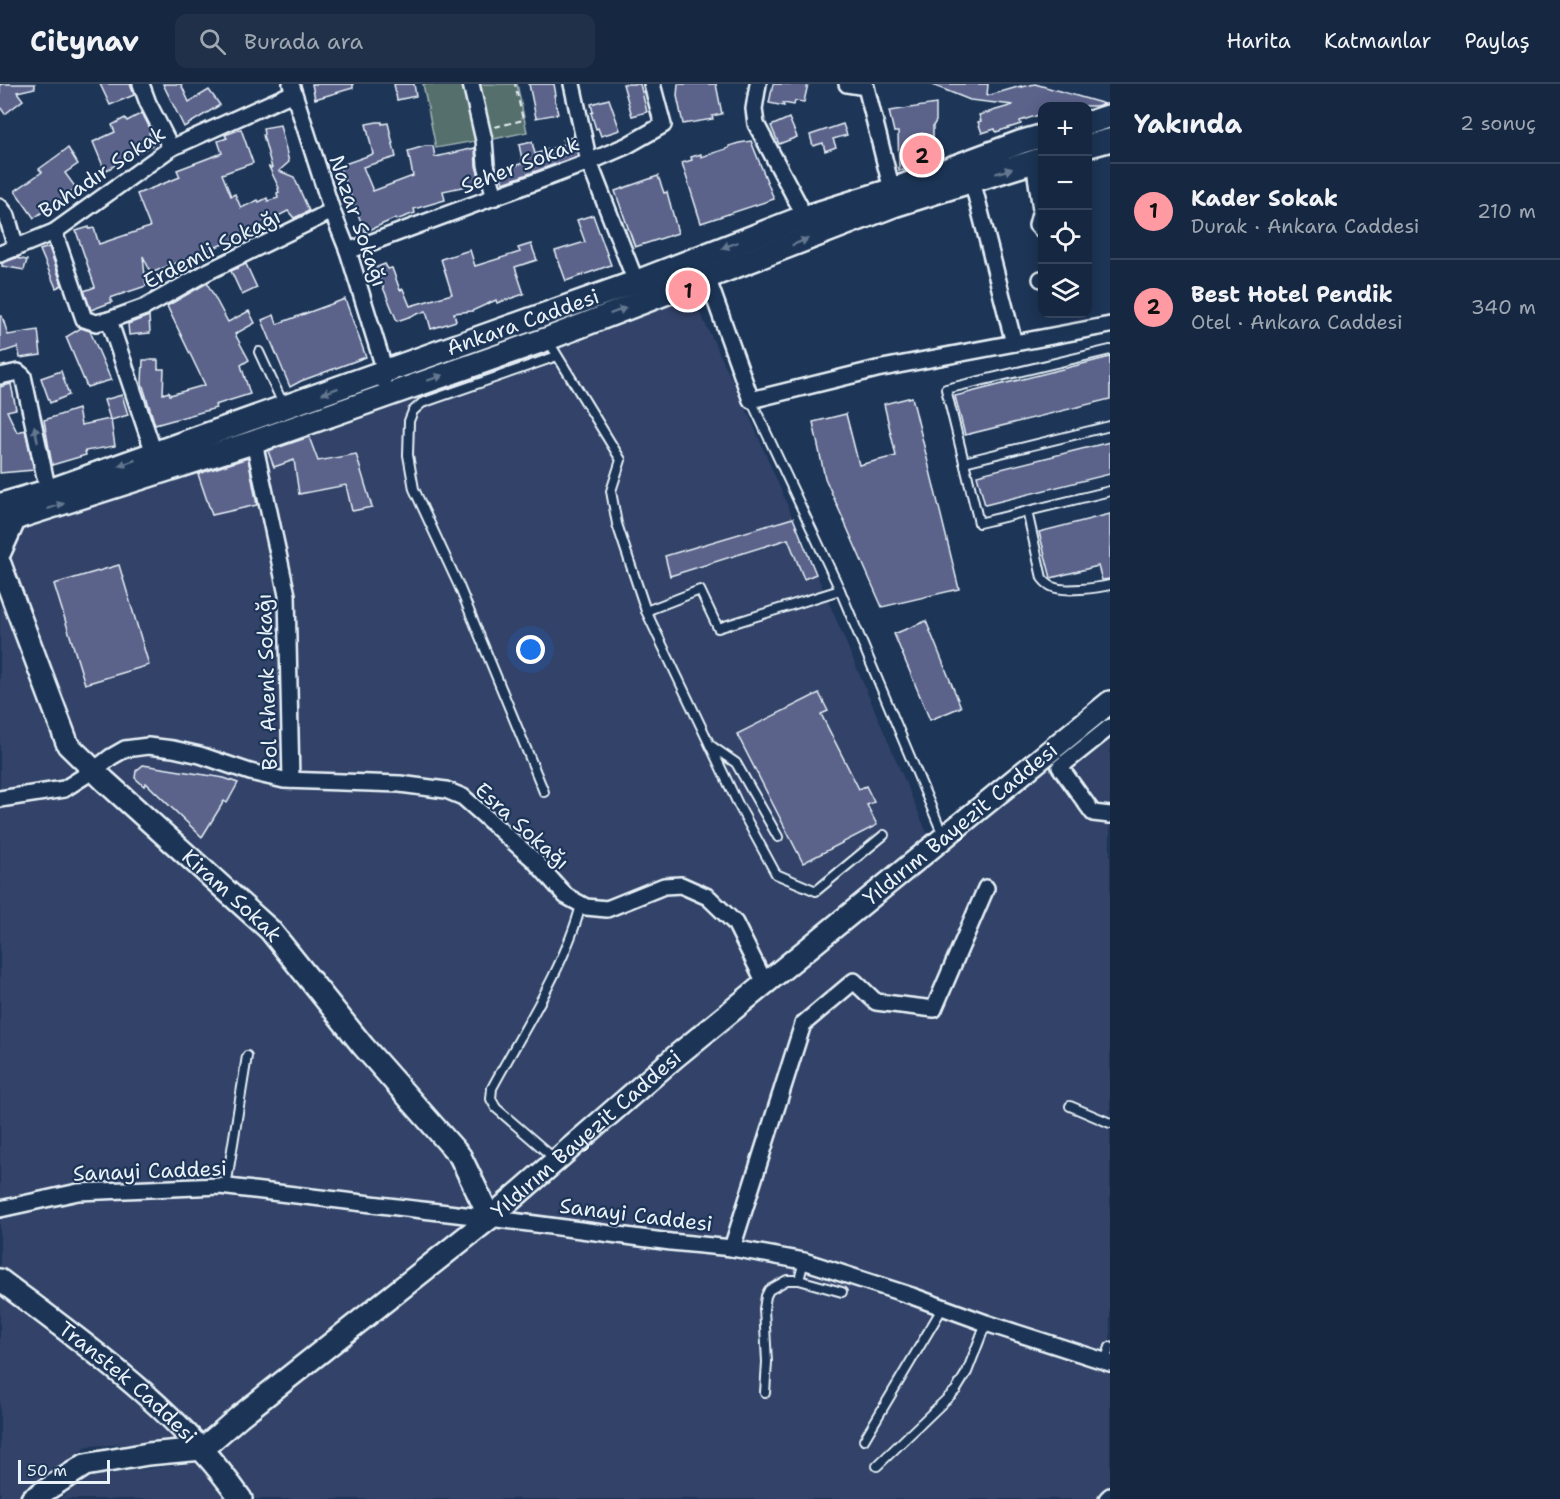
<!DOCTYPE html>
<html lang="tr">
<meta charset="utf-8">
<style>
:root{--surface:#162841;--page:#1f3048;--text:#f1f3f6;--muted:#9ea6b1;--line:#35445a;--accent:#ff9aa2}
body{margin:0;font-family:"Shantell Sans",sans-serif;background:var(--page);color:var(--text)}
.controls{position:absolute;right:18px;top:18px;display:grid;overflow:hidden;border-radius:12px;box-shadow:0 3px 15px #0003}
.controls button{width:54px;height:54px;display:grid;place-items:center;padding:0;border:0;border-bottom:2px solid var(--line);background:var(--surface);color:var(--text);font:30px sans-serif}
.scale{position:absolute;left:18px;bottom:15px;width:92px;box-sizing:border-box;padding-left:6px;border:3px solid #e8f1f8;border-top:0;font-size:16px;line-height:21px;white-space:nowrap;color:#e8f1f8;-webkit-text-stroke:4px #1d3557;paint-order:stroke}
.you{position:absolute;left:531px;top:566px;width:21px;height:21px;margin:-15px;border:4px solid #fff;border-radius:50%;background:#1a73e8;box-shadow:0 0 0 9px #1a73e833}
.badge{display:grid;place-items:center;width:39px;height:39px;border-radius:50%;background:var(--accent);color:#111;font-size:20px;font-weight:700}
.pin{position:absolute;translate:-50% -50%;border:3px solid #fff;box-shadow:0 2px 6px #0006}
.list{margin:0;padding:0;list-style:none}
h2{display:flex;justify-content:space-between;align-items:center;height:78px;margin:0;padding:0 24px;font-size:26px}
h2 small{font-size:20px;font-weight:400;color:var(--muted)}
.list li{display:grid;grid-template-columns:39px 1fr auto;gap:18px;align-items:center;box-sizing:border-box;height:96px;padding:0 24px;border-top:2px solid var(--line)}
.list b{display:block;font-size:22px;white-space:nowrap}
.list p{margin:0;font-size:20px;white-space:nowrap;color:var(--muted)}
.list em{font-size:20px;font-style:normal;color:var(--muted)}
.icon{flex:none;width:33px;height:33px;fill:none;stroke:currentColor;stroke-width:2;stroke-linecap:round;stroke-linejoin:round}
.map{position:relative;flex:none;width:1110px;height:1415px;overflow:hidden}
header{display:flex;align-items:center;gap:36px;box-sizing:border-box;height:84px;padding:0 30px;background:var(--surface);border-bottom:2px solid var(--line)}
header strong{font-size:28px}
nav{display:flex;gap:33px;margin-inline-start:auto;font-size:21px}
.search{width:420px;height:54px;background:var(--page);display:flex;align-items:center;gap:15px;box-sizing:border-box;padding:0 21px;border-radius:12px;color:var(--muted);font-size:22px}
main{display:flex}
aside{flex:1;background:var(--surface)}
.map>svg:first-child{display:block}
.built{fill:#304367}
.green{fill:#556f6c;stroke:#9eb0b2;stroke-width:1.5}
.building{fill:#5b648b;stroke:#e8f1f8;stroke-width:1.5}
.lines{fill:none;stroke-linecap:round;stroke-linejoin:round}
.lane-casing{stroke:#e8f1f8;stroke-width:12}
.street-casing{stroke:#e8f1f8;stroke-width:20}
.secondary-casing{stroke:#e8f1f8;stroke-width:26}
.primary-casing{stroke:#e8f1f8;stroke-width:27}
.path{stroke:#e8f1f8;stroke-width:2;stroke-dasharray:6 4.5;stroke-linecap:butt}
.lane{stroke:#1d3557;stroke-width:8}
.street{stroke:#1d3557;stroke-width:15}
.secondary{stroke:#1d3557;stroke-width:21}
.primary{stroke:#1d3557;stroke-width:22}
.oneway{fill:#64778f}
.labels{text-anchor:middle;stroke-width:4.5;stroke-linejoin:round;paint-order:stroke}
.street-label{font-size:21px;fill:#e8f1f8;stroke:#1d3557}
</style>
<header>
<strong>Citynav</strong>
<div class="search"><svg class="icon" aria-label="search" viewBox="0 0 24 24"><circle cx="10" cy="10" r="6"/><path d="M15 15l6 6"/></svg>Burada ara</div>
<nav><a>Harita</a><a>Katmanlar</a><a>Paylaş</a></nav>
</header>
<main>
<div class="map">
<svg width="1110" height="1415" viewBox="0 0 1110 1415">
<rect width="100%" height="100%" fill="#1d3557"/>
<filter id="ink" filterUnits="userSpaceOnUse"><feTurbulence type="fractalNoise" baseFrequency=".0167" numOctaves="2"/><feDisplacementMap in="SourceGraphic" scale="12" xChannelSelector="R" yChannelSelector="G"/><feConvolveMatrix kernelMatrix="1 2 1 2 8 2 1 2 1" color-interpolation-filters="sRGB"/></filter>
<g filter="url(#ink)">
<path class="built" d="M691 210 749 331 937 772 1110 620V1415H60L88 1392 201 1378 184 1358 88 1362 18 1415H0V446Z"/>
<g class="green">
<path d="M423 0H464L475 57 436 64Z"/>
<path d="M477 0H517L527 48 489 56Z"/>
</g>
<g class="building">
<path d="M0 0H35V4L17 8 23 16 5 30 0 23Z"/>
<path d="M100 0H130L134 11 110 21Z"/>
<path d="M163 0H181L189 18 209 6 220 21 184 43Z"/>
<path d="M312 0H353V4L315 15Z"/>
<path d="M394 0H414L416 12 397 16Z"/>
<path d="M529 0H554L556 11H554L558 30 536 34Z"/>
<path d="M623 0H640L647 28 632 32Z"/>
<path d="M678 0H716L722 30 712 32 713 35 683 40 677 12Z"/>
<path d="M773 0H808L804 18 795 17 794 21 783 19 784 22 769 19Z"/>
<path d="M930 0H988L987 12 1021 2V3L1035 0 1105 20 1095 22H1042V30L1020 37 1021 40 996 48 995 45 982 49 978 38 981 37 979 31 1013 21 970 16Z"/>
<path d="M609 15 620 46 601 52 598 44 596 45 591 29 593 28 591 20Z"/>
<path d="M936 20V37L933 42V52L929 67 924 68 923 80 907 86H899L898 48H894L889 27Z"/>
<path d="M142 29 152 48 149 49 154 60 105 87 93 58 115 48 112 41 125 34 127 37Z"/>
<path d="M789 34 797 53 779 60 771 42Z"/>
<path d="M377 38H382V40L388 39 396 73 363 83 373 107 413 92 408 67 425 62H433L435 73 475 64 476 82 481 99 443 107 445 116 414 125 415 129 396 136V134L365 148 339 82 373 70 366 40Z"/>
<path d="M843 40 847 51 833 55 836 63 825 67 823 59 813 62 810 51Z"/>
<path d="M280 41 289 78 279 87 294 93 309 127 294 134 288 127 268 137 271 144 255 152 253 148 151 189 143 172 146 202 110 214 112 218 91 226 84 207 95 203 76 147 89 143V145L94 144 99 160 150 143 137 110 180 93 177 86 222 69 218 57 227 54 225 51 241 45 253 79 222 90 231 112 235 110 241 124 258 116 259 118 267 114 268 117 278 114 277 109 279 108 278 105 279 104 269 83 272 84 263 51 264 50 263 44Z"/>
<path d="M573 53 578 72 503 99 499 87 523 79 519 61 532 58 535 70 565 60 563 56Z"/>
<path d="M751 57 774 115 701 139 682 79 692 76 691 73 701 70V73L729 64V62L739 59Z"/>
<path d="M68 64 78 80 65 89 76 104 34 134 15 107 42 88 39 85Z"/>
<path d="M658 92 664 109 667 108 678 149 635 163 615 107Z"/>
<path d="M593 131 611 181 566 197 555 167 585 158 577 136Z"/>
<path d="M531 160 537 176 515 183 524 210 497 219 496 216 472 227 454 229 456 237 431 245 426 227 397 237 375 184 385 180 388 185 392 184 400 206 403 205 410 222 452 210 441 175 470 166 475 182 520 168 518 164Z"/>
<path d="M49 163 62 201 56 204 40 166Z"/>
<path d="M16 174 27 176 24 186 2 182V179Z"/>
<path d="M246 180 257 204 242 211 231 187Z"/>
<path d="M207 199 228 238 249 227 255 239 235 250 249 276 241 281 250 310 215 321 216 324 155 341 142 299 143 276H158V285H164L163 310 169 308 170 311 205 301 167 222Z"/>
<path d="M345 215 366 273 301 297 290 303 262 236 274 231 277 240Z"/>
<path d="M0 232H2L8 251 38 246 41 271 20 274 18 263 0 269Z"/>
<path d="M149 232 150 249 129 251 128 240Z"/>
<path d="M81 244 90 247 111 296 87 303 66 253Z"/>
<path d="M1110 273V315L965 351 955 312Z"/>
<path d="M61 287 69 311 50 319 41 294Z"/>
<path d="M11 300 16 325 7 327 17 348 25 346 34 386 0 389V303Z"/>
<path d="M122 311 128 331 111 336 115 362 85 367 86 371 52 381 44 336 78 325 81 341 110 335 104 316Z"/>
<path d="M912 313 959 505 882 523 825 394 813 338 846 330 859 381 896 372 884 320Z"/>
<path d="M309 353 318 377 356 370 372 423 352 427 346 401 299 410 294 376 274 383 268 367Z"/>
<path d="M1110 358V390L985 421 977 391Z"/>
<path d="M248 374 257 421 212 431 198 390Z"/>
<path d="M1110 430V495L1102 496 1098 482 1051 494 1039 448Z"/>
<path d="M793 434 816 490 804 495 788 455 670 492 665 472Z"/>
<path d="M119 481 149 581 85 600 54 500Z"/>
<path d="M926 537 961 623 930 636 894 550Z"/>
<path d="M819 609 828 627 821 630 859 705 866 702 874 718 867 721 877 741 803 779 737 650Z"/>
<path d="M143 681 224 694 238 699 227 719 224 717 202 753 146 699 144 702 135 694 136 687Z"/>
</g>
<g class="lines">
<g class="lane-casing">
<g id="lane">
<path d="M549 258 621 376 611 407 617 440 646 527 738 720 776 790 816 807 884 751"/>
<path d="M1110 266 946 305 964 378 1110 342"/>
<path d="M259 268 284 322"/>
<path d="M751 316 840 506 943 751"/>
<path d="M964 378 979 439 1110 407"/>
<path d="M1027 427 1042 494C1045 498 1048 501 1053 503 1063 508 1098 504 1110 501"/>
<path d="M646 527 700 506 718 544 840 506"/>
<path d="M710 661 736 679 778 753"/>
<path d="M544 708 459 502 414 405 408 371 409 337 413 327 422 319 557 272"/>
<path d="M1070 1022 1110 1039"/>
<path d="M556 1076 496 1024 491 1015 492 1004C522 948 565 883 581 821"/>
<path d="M226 1103 247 972"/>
<path d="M799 1196 804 1177"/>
<path d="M1105 1277 1110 1263"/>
<path d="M765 1309 767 1278 764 1225 766 1212 769 1206 787 1196H799L842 1208"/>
<path d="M864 1356 943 1223"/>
<path d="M877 1382 956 1306 967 1288 986 1239"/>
</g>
</g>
<g class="street-casing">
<g id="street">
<path d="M141 0 148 19 171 64"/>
<path d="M291 0 332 127 348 167 385 287 383 296"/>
<path d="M471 0 484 56 486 81 495 113"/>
<path d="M572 0 589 78 636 198"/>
<path d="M758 0 754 25 756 40 799 121"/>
<path d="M847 0 866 3 892 106"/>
<path d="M1034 77 1041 126 1037 141 1042 146"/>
<path d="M972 96 1014 259"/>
<path d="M0 123 7 132 16 164"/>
<path d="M54 148 84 235 96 239 109 236 154 369"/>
<path d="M348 167 589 78 626 62 663 41 652 0"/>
<path d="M0 170 54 148 171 64 293 9"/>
<path d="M707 193 751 316 877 285 1110 241"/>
<path d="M1041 195H1042"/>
<path d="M109 236 145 223 207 188 332 127"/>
<path d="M0 292 18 288 23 292 48 407"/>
<path d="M254 358 287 511 291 696"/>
<path d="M1110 643 1060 683 1093 729 1110 731"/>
<path d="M0 715 64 705 94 686 111 673 125 665 148 662 173 665 200 671 250 688 284 696 400 700 446 706 463 713 534 776 566 812 586 823 607 825 664 802 681 801 708 813 735 839 765 899"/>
<path d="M0 1125 78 1108 220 1102 490 1134 671 1158 732 1164 804 1177 912 1212 986 1239 1110 1279"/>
<path d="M732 1164 803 940 854 897 876 918 934 925 986 804"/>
<path d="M1107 1415 1110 1412"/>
</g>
</g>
<g class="secondary-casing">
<g id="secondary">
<path d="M0 468 15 435"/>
<path id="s1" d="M0 480 68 661 105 697 270 846 363 962 460 1072 490 1134"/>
<path id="s2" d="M0 1196C87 1262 178 1325 241 1415"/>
<path id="s3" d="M32 1415 85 1381 148 1370 202 1365 240 1332 490 1134 675 973 1110 618"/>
</g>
</g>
<g class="primary-casing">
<g id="primary">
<path d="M1088 39 1110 32"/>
<path d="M1088 62 1110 56"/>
<path id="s4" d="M0 421 48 407 636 198 796 136 892 106 1021 58 1042 52"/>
<path d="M0 439 254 358 547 255 895 121 1042 75"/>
</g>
</g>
<path class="path" d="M495 43 523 36 515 0"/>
<use href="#lane" class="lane"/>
<use href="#street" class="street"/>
<use href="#secondary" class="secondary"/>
<use href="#primary" class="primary"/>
</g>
<defs><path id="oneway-solid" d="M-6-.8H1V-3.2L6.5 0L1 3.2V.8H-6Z" transform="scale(1.5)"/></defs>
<g class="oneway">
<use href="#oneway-solid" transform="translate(1004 87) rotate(-17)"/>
<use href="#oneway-solid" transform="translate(800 158) rotate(-22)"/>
<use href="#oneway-solid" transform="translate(730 161) rotate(159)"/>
<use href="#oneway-solid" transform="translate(618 227) rotate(-21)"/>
<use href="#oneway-solid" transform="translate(435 294) rotate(-19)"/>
<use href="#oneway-solid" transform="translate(330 307) rotate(160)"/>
<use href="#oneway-solid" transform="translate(36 350) rotate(-102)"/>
<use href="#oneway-solid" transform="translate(127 379) rotate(160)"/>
<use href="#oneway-solid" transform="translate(56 422) rotate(-18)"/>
</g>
</g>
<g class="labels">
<g class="street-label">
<text transform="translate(520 81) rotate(-21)" y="7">Seher Sokak</text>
<text transform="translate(102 88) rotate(-34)" y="7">Bahadır Sokak</text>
<text transform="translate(358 137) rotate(71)" y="7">Nazar Sokağı</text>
<text transform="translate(212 165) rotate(-27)" y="7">Erdemli Sokağı</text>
<text dy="7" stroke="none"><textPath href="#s4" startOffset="554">Ankara Caddesi</textPath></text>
<text transform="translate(267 598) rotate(-92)" y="7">Bol Ahenk Sokağı</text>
<text dy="7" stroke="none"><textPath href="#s3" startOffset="1164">Yıldırım Bayezit Caddesi</textPath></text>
<text transform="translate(522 742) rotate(42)" y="7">Esra Sokağı</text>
<text dy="7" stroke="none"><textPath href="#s1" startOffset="416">Kiram Sokak</textPath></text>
<text dy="7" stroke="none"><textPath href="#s3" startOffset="678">Yıldırım Bayezit Caddesi</textPath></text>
<text transform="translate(150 1087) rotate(-2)" y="7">Sanayi Caddesi</text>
<text transform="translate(636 1131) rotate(7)" y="7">Sanayi Caddesi</text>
<text dy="7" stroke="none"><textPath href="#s2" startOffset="164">Transtek Caddesi</textPath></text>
</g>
</g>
</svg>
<div class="controls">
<button>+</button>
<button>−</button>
<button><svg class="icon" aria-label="locate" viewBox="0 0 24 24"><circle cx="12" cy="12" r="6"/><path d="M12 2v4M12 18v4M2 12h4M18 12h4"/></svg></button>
<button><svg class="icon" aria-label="layers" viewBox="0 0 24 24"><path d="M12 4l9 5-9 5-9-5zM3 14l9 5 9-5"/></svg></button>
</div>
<div class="scale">50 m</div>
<div class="you"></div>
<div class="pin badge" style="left:688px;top:206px">1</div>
<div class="pin badge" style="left:922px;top:71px">2</div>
</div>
<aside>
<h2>Yakında<small>2 sonuç</small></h2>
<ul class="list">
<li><span class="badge">1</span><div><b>Kader Sokak</b><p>Durak · Ankara Caddesi</p></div><em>210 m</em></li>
<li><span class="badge">2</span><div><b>Best Hotel Pendik</b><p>Otel · Ankara Caddesi</p></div><em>340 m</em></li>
</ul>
</aside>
</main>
